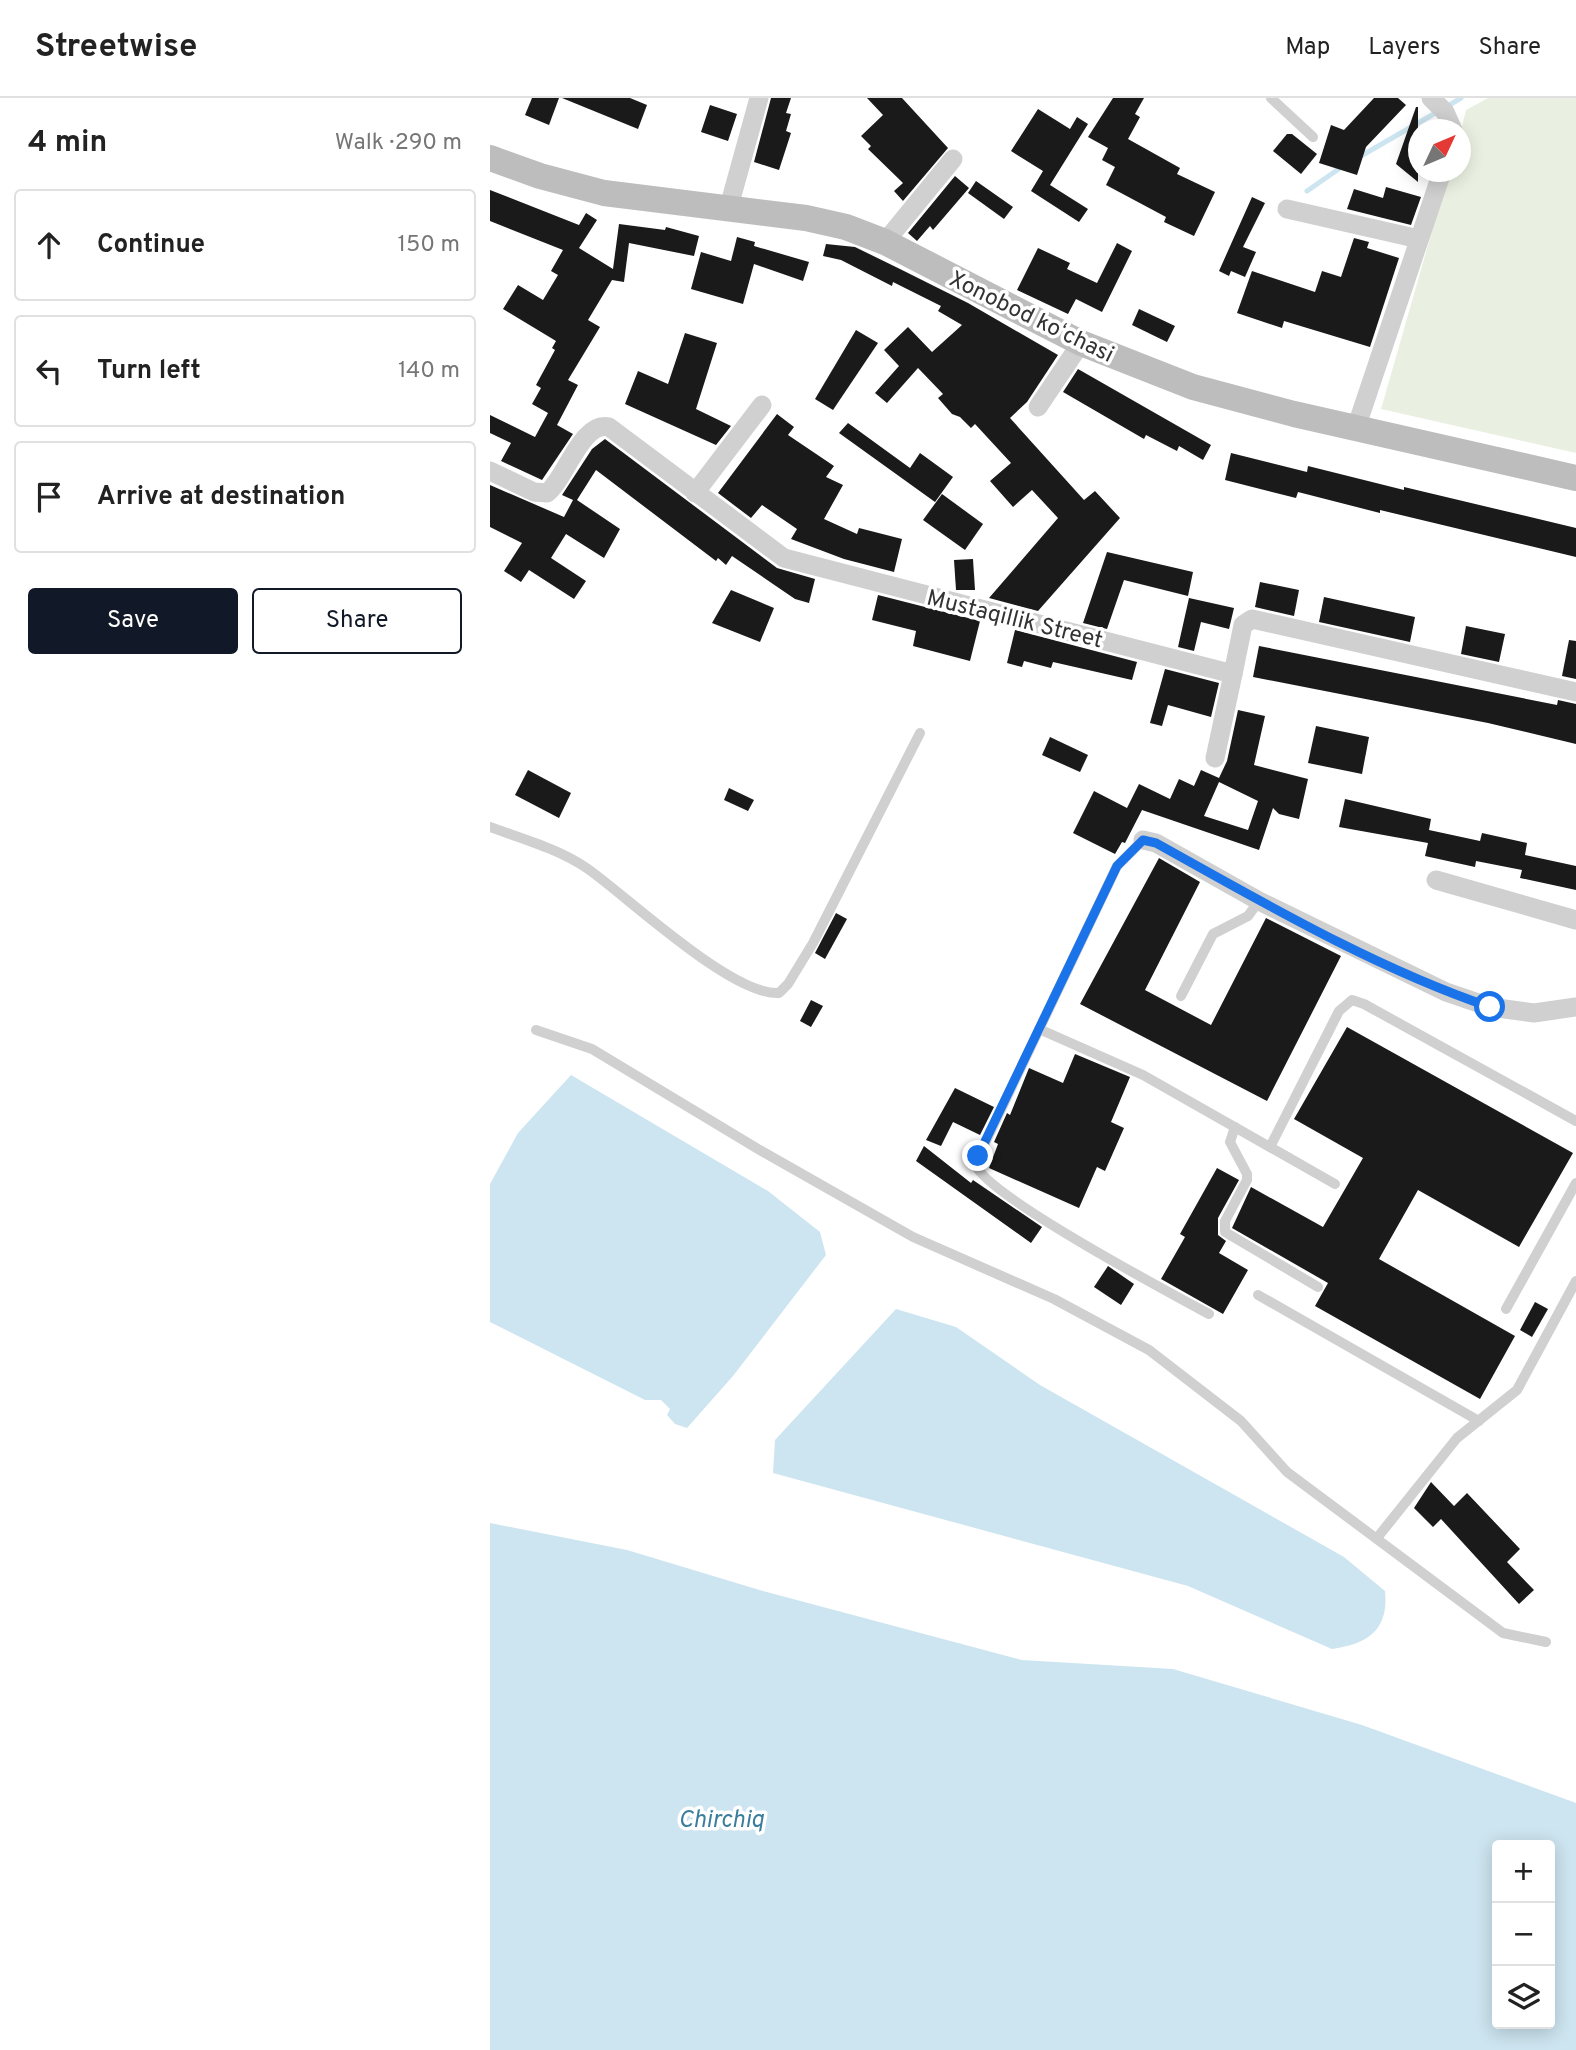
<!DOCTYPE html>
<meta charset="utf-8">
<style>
:root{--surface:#fff;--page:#f6f6f6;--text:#222;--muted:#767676;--line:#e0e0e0;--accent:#111827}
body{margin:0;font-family:Overpass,sans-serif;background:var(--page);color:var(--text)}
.controls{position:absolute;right:21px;bottom:21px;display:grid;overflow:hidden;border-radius:7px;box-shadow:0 4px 18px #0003}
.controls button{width:63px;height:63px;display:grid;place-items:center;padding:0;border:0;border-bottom:2px solid var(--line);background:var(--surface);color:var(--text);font:35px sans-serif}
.compass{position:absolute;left:918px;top:21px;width:63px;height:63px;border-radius:50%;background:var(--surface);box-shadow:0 4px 18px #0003;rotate:46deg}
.stop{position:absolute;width:21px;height:21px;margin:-16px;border:5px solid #1a73e8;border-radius:50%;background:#fff}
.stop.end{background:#1a73e8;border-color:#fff;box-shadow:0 2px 7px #0008}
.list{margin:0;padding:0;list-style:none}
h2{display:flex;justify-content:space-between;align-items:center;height:91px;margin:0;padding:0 28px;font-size:30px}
h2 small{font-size:23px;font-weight:400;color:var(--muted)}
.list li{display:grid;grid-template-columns:46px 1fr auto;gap:21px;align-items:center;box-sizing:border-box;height:112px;margin:0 14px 14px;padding:0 14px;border:2px solid var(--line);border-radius:7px}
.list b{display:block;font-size:26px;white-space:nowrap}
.list em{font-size:23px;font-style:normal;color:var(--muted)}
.actions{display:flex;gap:14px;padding:21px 28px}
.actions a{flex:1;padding:16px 0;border:2px solid var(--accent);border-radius:7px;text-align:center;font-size:24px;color:var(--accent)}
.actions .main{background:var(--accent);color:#fff}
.icon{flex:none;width:38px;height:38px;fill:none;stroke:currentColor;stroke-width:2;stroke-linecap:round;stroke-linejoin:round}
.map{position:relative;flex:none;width:1086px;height:1952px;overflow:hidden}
header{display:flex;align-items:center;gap:42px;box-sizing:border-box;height:98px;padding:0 35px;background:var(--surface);border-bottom:2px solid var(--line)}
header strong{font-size:33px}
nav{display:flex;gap:38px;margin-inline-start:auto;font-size:24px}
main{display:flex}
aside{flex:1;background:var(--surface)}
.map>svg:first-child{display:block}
.green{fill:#eaf0e1}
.water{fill:#cde5f0;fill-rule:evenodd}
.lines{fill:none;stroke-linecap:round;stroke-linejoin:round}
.stream{stroke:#cde5f0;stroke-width:5}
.building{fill:#1a1a1a;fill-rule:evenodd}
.lane{stroke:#d0d0d0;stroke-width:10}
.street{stroke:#d0d0d0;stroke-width:19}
.secondary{stroke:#bdbdbd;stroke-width:26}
.route{stroke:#1a73e8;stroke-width:9}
.labels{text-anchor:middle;stroke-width:7;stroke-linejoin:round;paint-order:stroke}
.street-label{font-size:23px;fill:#333;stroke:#fff}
.water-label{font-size:24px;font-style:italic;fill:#3a7d9c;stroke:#fff}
</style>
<header>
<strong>Streetwise</strong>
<nav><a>Map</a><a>Layers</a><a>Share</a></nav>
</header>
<main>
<aside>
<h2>4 min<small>Walk · 290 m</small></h2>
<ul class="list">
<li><svg class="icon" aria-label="ahead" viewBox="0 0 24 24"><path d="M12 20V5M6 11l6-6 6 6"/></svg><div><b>Continue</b></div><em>150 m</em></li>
<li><svg class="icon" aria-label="left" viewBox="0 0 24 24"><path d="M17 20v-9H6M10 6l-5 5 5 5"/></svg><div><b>Turn left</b></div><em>140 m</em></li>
<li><svg class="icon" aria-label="arrive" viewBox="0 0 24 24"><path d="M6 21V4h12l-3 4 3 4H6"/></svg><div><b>Arrive at destination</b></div></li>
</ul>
<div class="actions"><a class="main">Save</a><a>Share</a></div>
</aside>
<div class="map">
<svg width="1086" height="1952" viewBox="0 0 1086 1952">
<rect width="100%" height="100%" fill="#fff"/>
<path class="green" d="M998 0H1086V355L891 311 959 74H970L971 33 976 12Z"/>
<g class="water">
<path d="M81 977 278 1093 330 1134 336 1157 243 1278 197 1330 185 1326 177 1317 180 1311 171 1302H155L0 1224V1086L28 1035Z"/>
<path d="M406 1211 466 1229 550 1287 854 1459 895 1493C899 1532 878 1546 842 1551L698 1488 283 1375 285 1342Z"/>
<path d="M0 1425 137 1452 273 1493 532 1562 683 1571 872 1627 1086 1705V1952H0ZM1060 1747V1926H1007V1747Z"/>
</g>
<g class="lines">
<g class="stream">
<path d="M956 9 971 0"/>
<path d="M871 58 947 14"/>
<path d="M817 93 853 68"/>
</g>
</g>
<g class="building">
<path d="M42 0H69L59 27 35 17Z"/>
<path d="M72 0H140L157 7 148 31Z"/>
<path d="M281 0H301L296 15 301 16 296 33 301 35 289 72 264 64Z"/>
<path d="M377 0H412L458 50 413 103 404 93 413 85 378 51 381 48 371 38 393 17Z"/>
<path d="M623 0H654L645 16 650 19 638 41 690 70 687 76 725 94 704 138 674 124 676 119 616 87 625 69 612 62 618 50 598 39Z"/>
<path d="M884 0H908L916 7 876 49 867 77 829 65 841 27 854 32Z"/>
<path d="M220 7 247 16 238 43 211 34Z"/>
<path d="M926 9H928V84L906 66Z"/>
<path d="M548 11 580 31 587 19 598 26 560 87 598 111 589 124 541 93 553 73 521 53Z"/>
<path d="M797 36H802L827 56 811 76 783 53Z"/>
<path d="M465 78 479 90 443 132 440 128 427 143 418 135Z"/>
<path d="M486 83 523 109 514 121 478 95Z"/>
<path d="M896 89 931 99 921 127 857 111 864 91 893 100Z"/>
<path d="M0 92 89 127 96 115 107 122 89 150 123 171 129 126 175 132 176 129 209 138 204 158 139 145 134 184 122 182 98 222 110 229 78 282 88 287 67 327 83 336 52 382 11 363 21 345 0 335V317L45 339 58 315 42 306 51 290 46 287 65 252 62 250 66 243 13 211 28 187 53 202 68 177 61 173 73 152 0 123Z"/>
<path d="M762 99 775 105 753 149 766 154 755 179 741 173 739 178 729 173Z"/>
<path d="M247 139 265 144 264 148 319 164 313 183 264 166 253 206 201 191 211 154 241 163Z"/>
<path d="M864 140 879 144 877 150 909 160 880 249 794 223 792 230 747 215 762 173 825 194 832 173 851 179Z"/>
<path d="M627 145 642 153 612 214 586 201 578 216 527 192 548 150 580 165 577 171 607 185Z"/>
<path d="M336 146 365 149 410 171 478 205 568 257 537 304 520 320 594 402 605 393 630 420 548 513 499 500 568 420 542 392 523 409 500 383 521 365 485 326 481 330 470 319 462 316 448 300 453 296 428 270 397 305 385 295 409 268 394 252 418 229 442 254 472 227 448 213 451 208 403 184 402 188 351 162 333 158Z"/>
<path d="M649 211 685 228 677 244 642 227Z"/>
<path d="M366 232 388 245 343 312 325 301Z"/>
<path d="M195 235 227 245 206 311 241 328 226 347 135 306 148 273 178 286Z"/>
<path d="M588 271 721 347 713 362 689 348 687 353 656 337 654 341 573 294Z"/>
<path d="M287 316 304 329 298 337 344 368 336 379 353 387 334 421 367 436 369 430 412 441 404 474 354 461 301 441 307 431 272 407 261 420 228 395Z"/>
<path d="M358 325 420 370 430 355 463 379 445 404 349 335Z"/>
<path d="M115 341 287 470 325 481 319 505 305 501 242 458 236 467 228 460 226 463 106 372 87 402 130 431 114 460 76 436 61 460 96 483 84 501 39 472 31 484 14 473 32 445 0 429V387L74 419 83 402 72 397 102 351Z"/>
<path d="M741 355 817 374 818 368 914 392V389L1086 430V459L890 412V415L808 394 806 400 735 382Z"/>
<path d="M452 396 493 426 475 452 433 422Z"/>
<path d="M617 454 703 474 698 498 634 482 617 531 593 525Z"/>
<path d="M483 461 485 492H466L464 462Z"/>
<path d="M770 484 809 492 804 518 765 509Z"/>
<path d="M241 492 284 510 270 544 222 525Z"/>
<path d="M388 497 490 523 480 563 423 548 426 533 382 522Z"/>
<path d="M834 499 925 519 920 544 829 524Z"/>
<path d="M699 500 744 510 739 531 711 524 704 553 688 549Z"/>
<path d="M976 528 1015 536 1009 564 971 556Z"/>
<path d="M525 532 647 564 642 582 563 564 561 570 534 563 532 569 517 565Z"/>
<path d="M1079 542 1086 543V581L1072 578Z"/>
<path d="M769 548 1067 607 1068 602 1086 606V646L998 625 763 579Z"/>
<path d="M675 571 729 585 721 619 678 607 672 628 660 625Z"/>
<path d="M748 612 775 618 764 667 818 681 809 721 789 716 783 710 769 752 652 712 635 745 632 744 625 756 583 735 604 693 637 710 649 686 680 701 689 681 704 688 711 672 729 680 737 663ZM729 684 768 703 758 732 714 718Z"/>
<path d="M826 628 879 639 872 676 818 665Z"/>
<path d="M560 639 598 657 590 674 552 657Z"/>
<path d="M38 672 81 695 69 720 25 697Z"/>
<path d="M239 690 264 702 258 713 234 702Z"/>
<path d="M855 701 941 721 939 732 990 743 992 735 1037 745 1035 757 1086 768V792L1030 780 1032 772 986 763 985 769 935 758 938 745 849 729Z"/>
<path d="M669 760 710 784 655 892 721 927 776 820 851 858 777 1003 590 906Z"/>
<path d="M346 815 357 821 335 861 325 855Z"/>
<path d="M321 902 333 908 321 929 310 923Z"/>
<path d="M857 929 1083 1055 1029 1149 928 1092 889 1161 1025 1238 990 1301 825 1208 838 1185 742 1130 761 1089 833 1129 873 1060 804 1021Z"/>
<path d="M585 956 640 979 621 1024 634 1030 615 1073 607 1069 589 1110 499 1070 508 1046 504 1044 517 1015 520 1017 539 970 573 985Z"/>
<path d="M465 990 504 1009 490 1037 463 1024 451 1048 436 1042Z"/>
<path d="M434 1048 481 1085 483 1082 552 1129 541 1145 426 1063Z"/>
<path d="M727 1070 749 1082 728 1120V1137L736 1143 729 1155 758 1172 733 1216 671 1181 695 1139 690 1136Z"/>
<path d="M618 1168 644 1186 631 1207 604 1189Z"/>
<path d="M1045 1204 1058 1211 1042 1239 1030 1232Z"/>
<path d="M941 1384 964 1408 977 1395 1030 1451 1017 1464 1044 1492 1029 1506 951 1421 943 1429 924 1410Z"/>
</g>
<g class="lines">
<g class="lane">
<path d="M781 0 823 39"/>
<path d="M0 729C33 741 69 751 98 771 139 800 242 898 289 895L298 886 323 845 430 635"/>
<path d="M653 742 627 768 485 1066C496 1097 680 1195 719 1216"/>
<path d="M691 898 723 836 758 818 769 803"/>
<path d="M549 931 653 977 845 1086"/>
<path d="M46 932 102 951 268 1051 423 1139 564 1201 659 1252 751 1323 797 1374 1013 1535 1056 1544"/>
<path d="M745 1029 740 1044 757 1076V1082L735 1123V1134L828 1189"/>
<path d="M780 1049 849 913 862 902 874 906 1086 1023"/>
<path d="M768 1197 989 1323"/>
<path d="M1016 1211 1086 1085"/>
<path d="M887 1440 967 1340 1027 1292 1086 1183"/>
</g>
<g class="street">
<path d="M941 0 955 14 963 32"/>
<path d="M797 111 929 141"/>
<path d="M238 112 269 0"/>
<path d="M395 144 463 61"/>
<path d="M548 309 591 245"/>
<path d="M866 330 952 74"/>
<path d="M0 373 44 394 57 395C76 380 92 322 119 329L294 460 743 576 753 527 762 521 1086 594"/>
<path d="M205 395 272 307"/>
<path d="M725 660 743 576"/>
<path d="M653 742 666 745 769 803 956 894 1000 909 1044 915 1086 909"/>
<path d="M946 782 1086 822"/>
</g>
<path class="secondary" d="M0 60 50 78 114 95 316 120 356 129 395 144 591 245 703 289 804 316 1086 380"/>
</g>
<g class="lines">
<path class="route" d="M488 1058 627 768 653 742 666 745C774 805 883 869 1000 909"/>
</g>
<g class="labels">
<g class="street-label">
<text transform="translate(542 218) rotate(26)" y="8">Xonobod koʻchasi</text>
<text transform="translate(525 520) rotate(14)" y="8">Mustaqillik Street</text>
</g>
<g class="water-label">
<text x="231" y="1729">Chirchiq</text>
</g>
</g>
</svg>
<div class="controls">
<button>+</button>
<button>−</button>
<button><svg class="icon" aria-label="layers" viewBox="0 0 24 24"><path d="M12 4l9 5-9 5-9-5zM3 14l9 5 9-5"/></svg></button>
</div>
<svg class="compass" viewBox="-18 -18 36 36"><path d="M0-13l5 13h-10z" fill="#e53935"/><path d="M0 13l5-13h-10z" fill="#767676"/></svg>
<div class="stop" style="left:1000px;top:909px"></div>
<div class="stop end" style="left:488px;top:1058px"></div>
</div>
</main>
